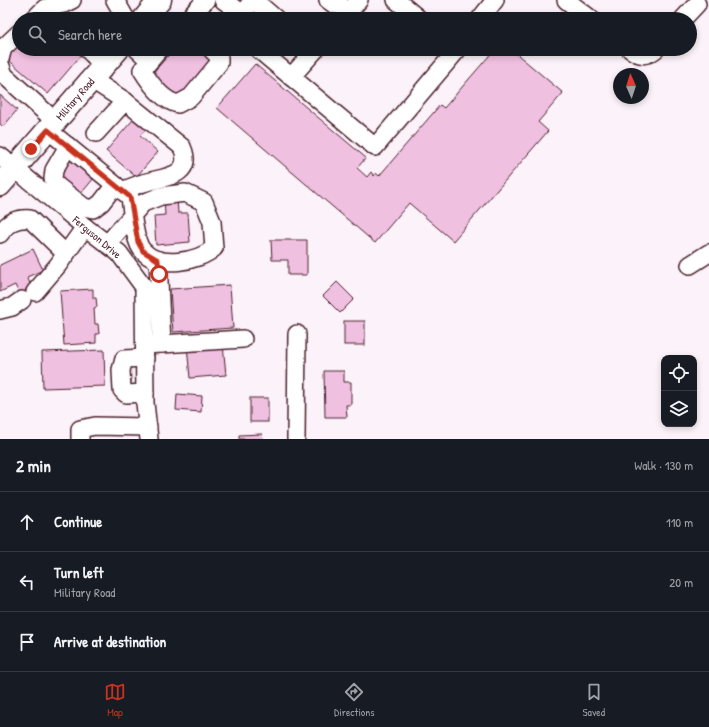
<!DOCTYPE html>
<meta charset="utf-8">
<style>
:root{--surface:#171b24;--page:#20242c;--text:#f1f3f6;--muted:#9ea1a6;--line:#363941;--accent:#c8321e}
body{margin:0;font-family:"Patrick Hand",sans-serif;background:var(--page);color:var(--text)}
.controls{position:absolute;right:12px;bottom:12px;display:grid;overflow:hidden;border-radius:8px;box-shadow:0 2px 6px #0003}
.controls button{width:36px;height:36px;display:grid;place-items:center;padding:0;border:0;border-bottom:1px solid var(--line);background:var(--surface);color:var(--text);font:20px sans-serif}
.compass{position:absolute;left:613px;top:68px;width:36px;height:36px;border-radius:50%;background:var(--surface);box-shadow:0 2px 6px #0003;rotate:357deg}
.stop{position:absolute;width:12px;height:12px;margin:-9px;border:3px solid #c8321e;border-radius:50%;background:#fff}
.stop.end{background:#c8321e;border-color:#fff;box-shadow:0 1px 4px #0008}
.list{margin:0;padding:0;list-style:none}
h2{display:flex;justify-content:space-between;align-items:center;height:52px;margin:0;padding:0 16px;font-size:17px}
h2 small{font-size:13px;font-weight:400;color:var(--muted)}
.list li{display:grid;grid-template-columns:26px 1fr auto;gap:12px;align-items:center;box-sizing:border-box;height:60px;padding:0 16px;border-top:1px solid var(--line)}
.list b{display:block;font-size:15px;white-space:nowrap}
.list p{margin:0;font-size:13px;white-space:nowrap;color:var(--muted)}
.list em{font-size:13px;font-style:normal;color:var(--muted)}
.icon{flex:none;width:22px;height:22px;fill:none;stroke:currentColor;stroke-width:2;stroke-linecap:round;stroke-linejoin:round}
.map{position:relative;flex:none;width:709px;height:439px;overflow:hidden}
.search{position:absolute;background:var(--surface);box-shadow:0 2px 6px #0003;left:12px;right:12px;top:12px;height:44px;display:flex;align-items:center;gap:10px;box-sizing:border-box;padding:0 14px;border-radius:22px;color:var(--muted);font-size:15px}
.sheet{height:232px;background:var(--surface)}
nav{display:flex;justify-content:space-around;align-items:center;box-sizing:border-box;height:56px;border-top:1px solid var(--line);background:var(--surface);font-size:11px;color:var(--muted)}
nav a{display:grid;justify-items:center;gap:2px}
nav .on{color:var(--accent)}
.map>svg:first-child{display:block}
.building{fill:#f0c0e1;stroke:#4a1f2b}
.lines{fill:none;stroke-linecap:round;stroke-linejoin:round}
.minor-casing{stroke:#4a1f2b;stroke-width:20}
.major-casing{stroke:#4a1f2b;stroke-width:25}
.minor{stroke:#fff;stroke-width:17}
.major{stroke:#fff;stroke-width:22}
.route{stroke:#c8321e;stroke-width:5}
.labels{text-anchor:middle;stroke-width:3;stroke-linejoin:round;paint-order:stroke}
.street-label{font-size:11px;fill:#4a1f2b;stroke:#fff}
</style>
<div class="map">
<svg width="709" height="439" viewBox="0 0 709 439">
<rect width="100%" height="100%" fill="#fcf2f9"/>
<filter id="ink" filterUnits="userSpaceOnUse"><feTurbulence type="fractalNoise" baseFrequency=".025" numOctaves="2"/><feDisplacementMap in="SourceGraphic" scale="8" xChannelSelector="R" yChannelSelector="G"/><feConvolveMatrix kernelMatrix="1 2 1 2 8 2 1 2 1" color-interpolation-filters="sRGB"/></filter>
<g filter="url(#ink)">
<g class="building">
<path d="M19 40V49H77L83 53 48 94 5 57Z"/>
<path d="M174 49H203L214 58 179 99 151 75Z"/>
<path d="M495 49H511L563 93 538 122 548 131 453 241 409 203 375 243 217 108 255 64 366 158 357 168 367 177 371 172 374 176 376 173 379 176 440 105 444 108Z"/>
<path d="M0 95 17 110 3 127 0 124Z"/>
<path d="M138 114 150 125 140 136 158 152 136 177 106 151Z"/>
<path d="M68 156 94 178 79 196 55 173Z"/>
<path d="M177 198 178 213H188L190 242 156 245 154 216 165 215 164 199Z"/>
<path d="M271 240H307V275H288V260H272Z"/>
<path d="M33 249 43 270 27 277 37 298 24 304 15 285 0 292V265Z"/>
<path d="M337 282 354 299 340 313 323 296Z"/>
<path d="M230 285 233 328 173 332 170 289Z"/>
<path d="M93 289V298H96L97 307 94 308 95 324H98L99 334H96V343L64 345 60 291Z"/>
<rect x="344" y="321" width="21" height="24"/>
<path d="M223 344 226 375 190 378 187 346Z"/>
<path d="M104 350 105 386 43 388 42 352Z"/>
<path d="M324 371H344V382H351V405H346L347 417H325Z"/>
<path d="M177 394 202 396 201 412 176 410Z"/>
<rect x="250" y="398" width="18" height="24"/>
<path d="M262 434 263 439H239V435Z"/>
</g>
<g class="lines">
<g class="minor-casing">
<g id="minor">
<path d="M115 0 126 19"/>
<path d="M223 0 242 14"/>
<path d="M254 0 276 19"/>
<path d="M328 0 335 5 339 0"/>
<path d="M396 0 419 19"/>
<path d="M566 0 591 19"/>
<path d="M34 19 45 8 64 4 72 0"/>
<path d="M188 19 206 0"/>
<path d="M238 19 253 0"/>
<path d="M343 19 359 0"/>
<path d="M480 19 495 0"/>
<path d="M683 19 697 4"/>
<path d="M87 49 103 65"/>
<path d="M137 49 149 60"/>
<path d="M160 49 142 70C150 83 163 101 178 104L191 97 219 63V57L211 49"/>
<path d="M258 49 375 147 458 49"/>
<path d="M630 49C640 56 646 57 656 49"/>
<path d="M0 59 3 48 19 33"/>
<path d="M0 64 4 75 55 121"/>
<path d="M291 77 316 49"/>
<path d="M91 79 125 101 182 147C195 177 163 177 143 183 136 185 129 188 122 191"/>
<path d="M48 130 130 197C132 210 134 242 143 251 159 269 198 262 214 248L212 222 204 202 185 193 161 196 143 203 107 244"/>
<path d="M96 133 125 101"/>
<path d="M68 146 54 170 53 179 56 185 84 207 93 209 101 203 115 185"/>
<path d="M0 156 85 227 119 253 144 287 145 403 149 439"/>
<path d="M0 234C8 222 16 218 30 219L66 254"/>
<path d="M158 260 162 344"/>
<path d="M690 265 709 253"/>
<path d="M35 292 58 265 85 227"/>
<path d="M0 310 12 307 22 300"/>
<path d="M145 345 243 339"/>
<path d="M145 358 124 359 121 370 122 390 126 394 145 393"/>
<path d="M80 439V429L95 426 148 427"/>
<path d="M296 439 297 334"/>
</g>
</g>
<g class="major-casing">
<g id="major">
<path d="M144 19 160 0"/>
<path d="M0 185 118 49"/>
</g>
</g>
<use href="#minor" class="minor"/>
<use href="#major" class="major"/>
</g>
</g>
<g class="lines" filter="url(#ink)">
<path class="route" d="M31 149 48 130 130 197 138 242 143 251 158 260 159 274"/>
</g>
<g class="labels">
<g class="street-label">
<text transform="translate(75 99) rotate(-49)" y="4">Military Road</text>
<text transform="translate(97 237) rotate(40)" y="4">Ferguson Drive</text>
</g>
</g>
</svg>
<div class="controls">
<button><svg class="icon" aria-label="locate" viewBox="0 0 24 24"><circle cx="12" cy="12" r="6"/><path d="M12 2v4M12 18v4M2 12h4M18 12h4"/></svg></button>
<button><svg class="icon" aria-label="layers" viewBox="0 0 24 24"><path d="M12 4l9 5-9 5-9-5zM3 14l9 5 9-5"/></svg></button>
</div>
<svg class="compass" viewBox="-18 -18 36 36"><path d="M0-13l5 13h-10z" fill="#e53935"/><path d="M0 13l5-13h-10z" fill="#9ea1a6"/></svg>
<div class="stop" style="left:159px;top:274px"></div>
<div class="stop end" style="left:31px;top:149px"></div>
<div class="search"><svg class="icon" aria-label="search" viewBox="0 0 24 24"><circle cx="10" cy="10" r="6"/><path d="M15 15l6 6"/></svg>Search here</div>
</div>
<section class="sheet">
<h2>2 min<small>Walk · 130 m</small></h2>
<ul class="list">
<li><svg class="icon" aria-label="ahead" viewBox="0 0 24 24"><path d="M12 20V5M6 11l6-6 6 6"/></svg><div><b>Continue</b></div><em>110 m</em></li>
<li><svg class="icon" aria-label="left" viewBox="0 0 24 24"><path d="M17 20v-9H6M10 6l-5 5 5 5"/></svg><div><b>Turn left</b><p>Military Road</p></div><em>20 m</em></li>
<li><svg class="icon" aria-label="arrive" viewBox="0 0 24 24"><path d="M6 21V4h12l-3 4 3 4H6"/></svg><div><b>Arrive at destination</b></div></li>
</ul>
</section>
<nav>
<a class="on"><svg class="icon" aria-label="map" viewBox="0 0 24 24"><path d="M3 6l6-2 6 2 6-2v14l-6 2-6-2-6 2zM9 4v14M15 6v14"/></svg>Map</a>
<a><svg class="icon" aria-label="directions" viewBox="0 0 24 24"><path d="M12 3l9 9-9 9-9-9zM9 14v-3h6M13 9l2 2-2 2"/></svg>Directions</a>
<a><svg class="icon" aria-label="saved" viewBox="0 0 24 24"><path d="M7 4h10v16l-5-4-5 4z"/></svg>Saved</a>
</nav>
